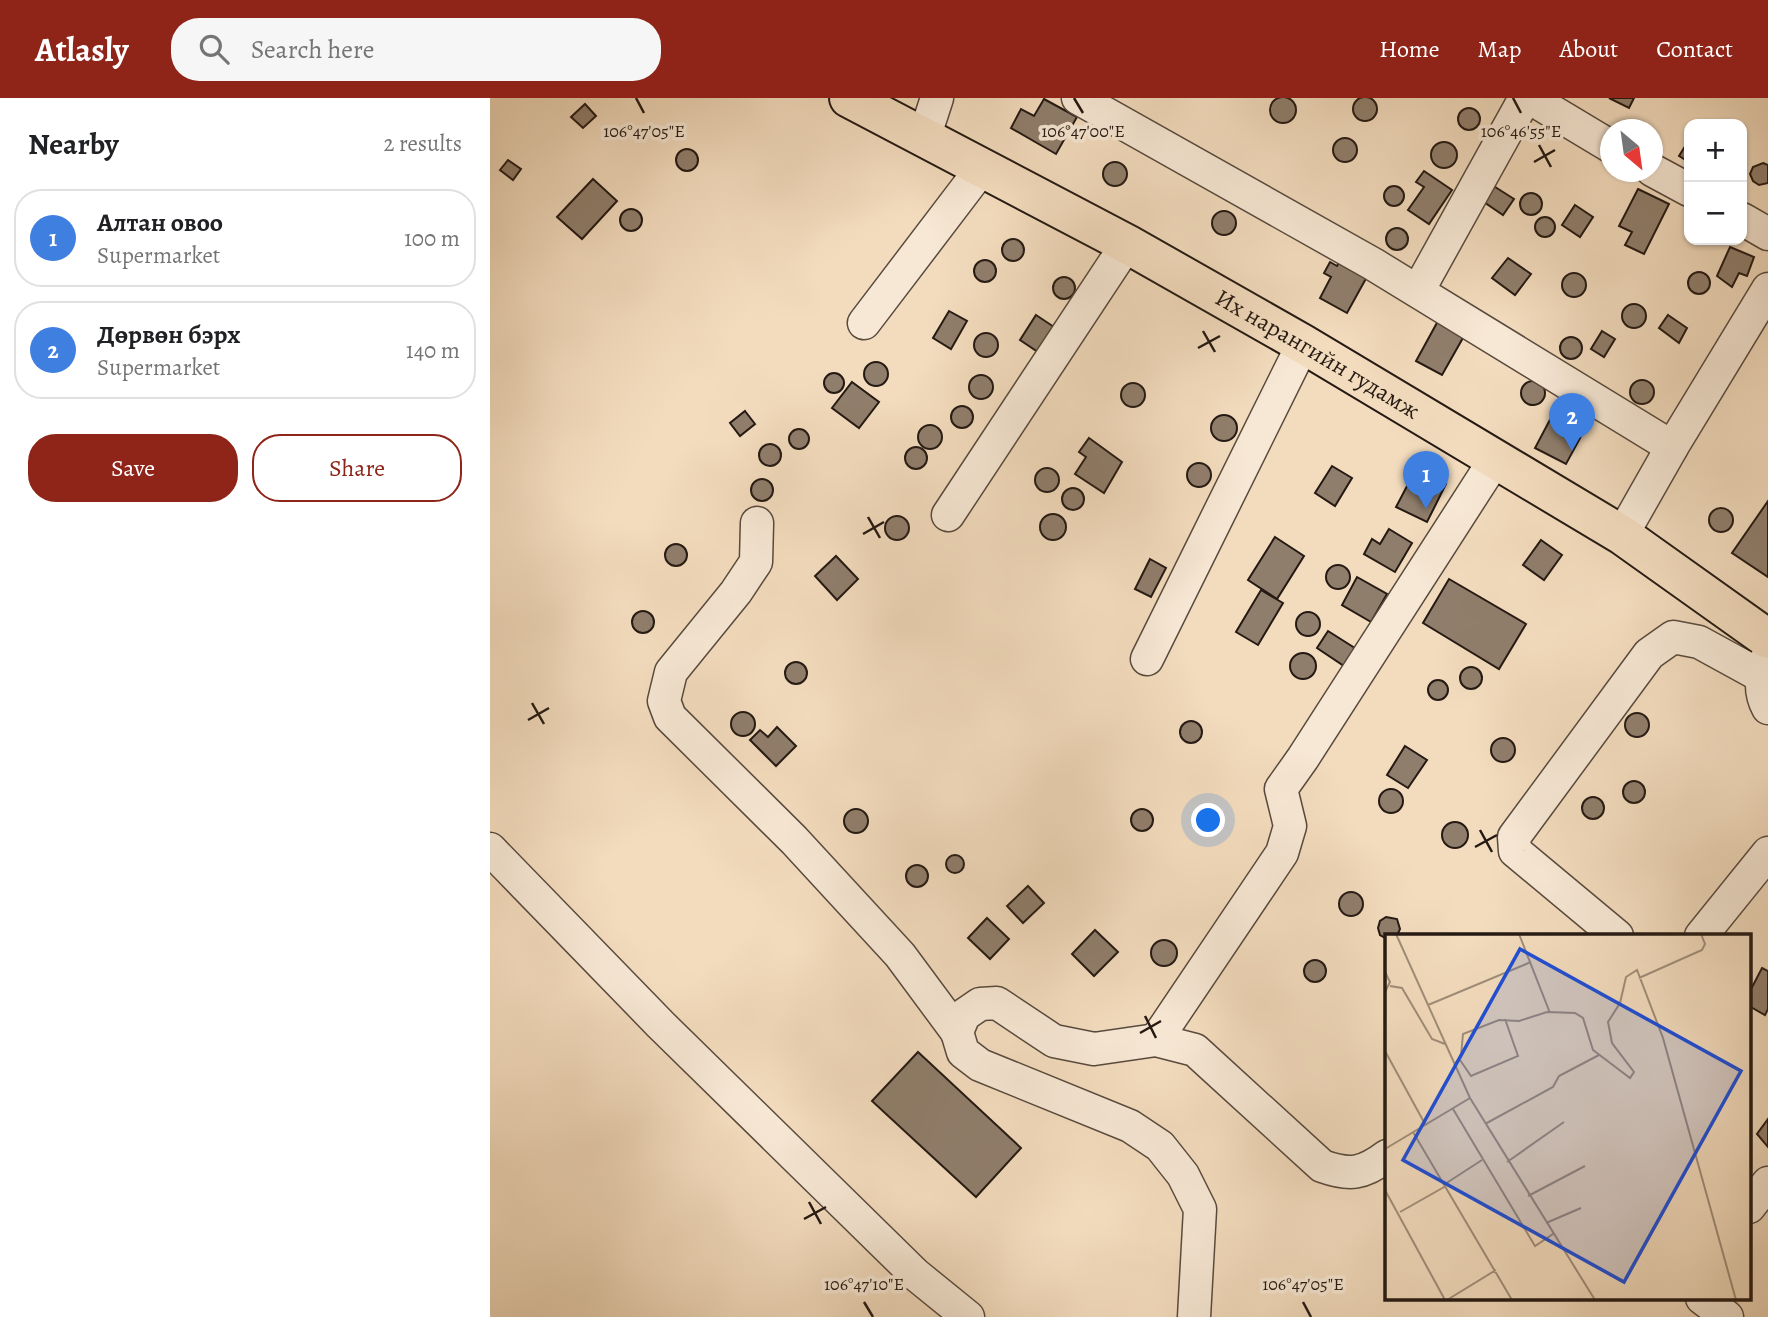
<!DOCTYPE html>
<meta charset="utf-8">
<style>
:root{--surface:#fff;--page:#f6f6f6;--text:#202124;--muted:#757577;--line:#e0e0e0;--accent:#8f2418}
body{margin:0;font-family:Alegreya,serif;background:var(--page);color:var(--text)}
.controls{position:absolute;right:21px;top:21px;display:grid;overflow:hidden;border-radius:14px;box-shadow:0 2px 5px #0004}
.controls button{width:63px;height:63px;display:grid;place-items:center;padding:0;border:0;border-bottom:2px solid var(--line);background:var(--surface);color:var(--text);font:35px sans-serif}
.compass{position:absolute;left:1110px;top:21px;width:63px;height:63px;border-radius:50%;background:var(--surface);box-shadow:0 2px 5px #0004;rotate:151deg}
.you{position:absolute;left:719px;top:723px;width:24px;height:24px;margin:-18px;border:5px solid #fff;border-radius:50%;background:#1a73e8;box-shadow:0 0 0 10px #1a73e833}
.badge{display:grid;place-items:center;width:46px;height:46px;border-radius:50%;background:var(--accent);color:#fff;font-size:23px;font-weight:700}
.pin{position:absolute;translate:-50% -58px;filter:drop-shadow(0 2px 4px #0008)}
.pin::after{content:'';position:absolute;top:37px;width:24px;height:21px;background:inherit;clip-path:polygon(0 0,100% 0,50% 100%)}
.list{margin:0;padding:0;list-style:none}
h2{display:flex;justify-content:space-between;align-items:center;height:91px;margin:0;padding:0 28px;font-size:30px}
h2 small{font-size:23px;font-weight:400;color:var(--muted)}
.list li{display:grid;grid-template-columns:46px 1fr auto;gap:21px;align-items:center;box-sizing:border-box;height:98px;margin:0 14px 14px;padding:0 14px;border:2px solid var(--line);border-radius:28px}
.list b{display:block;font-size:26px;white-space:nowrap}
.list p{margin:0;font-size:23px;white-space:nowrap;color:var(--muted)}
.list em{font-size:23px;font-style:normal;color:var(--muted)}
.actions{display:flex;gap:14px;padding:21px 28px}
.actions a{flex:1;padding:16px 0;border:2px solid var(--accent);border-radius:28px;text-align:center;font-size:24px;color:var(--accent)}
.actions .main{background:var(--accent);color:#fff}
.icon{flex:none;width:38px;height:38px;fill:none;stroke:currentColor;stroke-width:2;stroke-linecap:round;stroke-linejoin:round}
.map{position:relative;flex:none;width:1278px;height:1219px;overflow:hidden}
header{display:flex;align-items:center;gap:42px;box-sizing:border-box;height:98px;padding:0 35px;background:var(--accent);color:#fff}
header strong{font-size:33px}
nav{display:flex;gap:38px;margin-inline-start:auto;font-size:24px}
.search{width:490px;height:63px;background:var(--page);display:flex;align-items:center;gap:18px;box-sizing:border-box;padding:0 24px;border-radius:28px;color:var(--muted);font-size:26px}
main{display:flex}
aside{flex:1;background:var(--surface)}
.map>svg:first-child{display:block}
.building{fill:#907e6c;stroke:#241913;stroke-width:2}
.lines{fill:none;stroke-linecap:round;stroke-linejoin:round}
.minor-casing{stroke:#584a3e;stroke-width:35}
.major-casing{stroke:#241913;stroke-width:42}
.minor{stroke:#f7e8d5;stroke-width:32}
.major{stroke:#f3dcbe;stroke-width:38}
.ticks{fill:none;stroke:#241913;stroke-width:2.5}
.labels{text-anchor:middle;stroke-width:7;stroke-linejoin:round;paint-order:stroke}
.street-label{font-size:24px;fill:#241913;stroke:#f7e8d5}
.inset-road{fill:none;stroke:#a08e7a;stroke-width:2}
.view{fill:#1d4ed8;fill-opacity:0.15;stroke:#1d4ed8;stroke-width:3.5}
.inset-edge{fill:none;stroke:#241913;stroke-width:3.5}
.ticks-label{font-size:18px;text-anchor:middle;fill:#241913;stroke:#f7e8d5;stroke-width:7;stroke-linejoin:round;paint-order:stroke}
</style>
<header>
<strong>Atlasly</strong>
<div class="search"><svg class="icon" aria-label="search" viewBox="0 0 24 24"><circle cx="10" cy="10" r="6"/><path d="M15 15l6 6"/></svg>Search here</div>
<nav><a>Home</a><a>Map</a><a>About</a><a>Contact</a></nav>
</header>
<main>
<aside>
<h2>Nearby<small>2 results</small></h2>
<ul class="list">
<li><span class="badge" style="background:#3f7fe0">1</span><div><b>Алтан овоо</b><p>Supermarket</p></div><em>100 m</em></li>
<li><span class="badge" style="background:#3f7fe0">2</span><div><b>Дөрвөн бэрх</b><p>Supermarket</p></div><em>140 m</em></li>
</ul>
<div class="actions"><a class="main">Save</a><a>Share</a></div>
</aside>
<div class="map">
<svg width="1278" height="1219" viewBox="0 0 1278 1219">
<rect width="100%" height="100%" fill="#f3dcbe"/>
<filter id="stains"><feTurbulence type="fractalNoise" baseFrequency=".00286" numOctaves="4"/><feColorMatrix values="0 0 0 0 .2 0 0 0 0 .09 0 0 0 0 .02 0 0 0 .5 -.17"/></filter>
<radialGradient id="worn" r=".72"><stop offset=".6" stop-color="#630" stop-opacity="0"/><stop offset="1" stop-color="#630" stop-opacity=".3"/></radialGradient>
<g class="building">
<circle cx="875" cy="11" r="12"/>
<circle cx="793" cy="12" r="13"/>
<path d="M1119 0H1144L1139 10Z"/>
<path d="M554 1 587 19 566 56 521 30 531 11 544 18Z"/>
<path d="M95 6 106 18 93 30 81 19Z"/>
<circle cx="979" cy="21" r="11"/>
<circle cx="855" cy="52" r="12"/>
<path d="M1199 42V64L1189 58Z"/>
<circle cx="954" cy="57" r="13"/>
<circle cx="197" cy="62" r="11"/>
<path d="M18 62 31 71 23 82 10 72Z"/>
<circle cx="625" cy="76" r="12"/>
<path d="M1273 65 1278 67V85L1269 87 1263 83 1260 76 1263 69Z"/>
<path d="M934 73 962 92 939 126 918 112 934 89 926 84Z"/>
<path d="M103 81 127 103 92 141 67 119Z"/>
<path d="M1002 87 1024 101 1013 117 991 102Z"/>
<circle cx="904" cy="98" r="10"/>
<path d="M1148 91 1179 106 1154 156 1135 147 1142 134 1129 128Z"/>
<circle cx="1041" cy="106" r="11"/>
<path d="M1085 107 1103 119 1090 139 1072 127Z"/>
<circle cx="141" cy="122" r="11"/>
<circle cx="734" cy="125" r="12"/>
<circle cx="1055" cy="129" r="10"/>
<circle cx="907" cy="141" r="11"/>
<circle cx="523" cy="152" r="11"/>
<path d="M1240 149 1264 159 1257 178 1249 175 1242 189 1227 178Z"/>
<path d="M852 159 879 175 857 215 830 200 841 179 834 175 840 164 847 168Z"/>
<path d="M1018 160 1041 176 1025 197 1002 180Z"/>
<circle cx="495" cy="173" r="11"/>
<circle cx="1209" cy="185" r="11"/>
<circle cx="1084" cy="187" r="12"/>
<circle cx="574" cy="190" r="11"/>
<circle cx="1144" cy="218" r="12"/>
<path d="M459 213 477 223 461 251 443 240Z"/>
<path d="M546 217 564 229 548 254 530 242Z"/>
<path d="M1178 217 1197 230 1189 245 1169 230Z"/>
<path d="M948 223 974 238 952 277 926 263Z"/>
<path d="M1112 233 1125 241 1114 259 1101 251Z"/>
<circle cx="496" cy="247" r="12"/>
<circle cx="1081" cy="250" r="11"/>
<circle cx="386" cy="276" r="12"/>
<circle cx="344" cy="285" r="10"/>
<circle cx="491" cy="289" r="12"/>
<circle cx="1152" cy="294" r="12"/>
<circle cx="1043" cy="295" r="12"/>
<path d="M362 284 389 304 369 330 342 310Z"/>
<circle cx="643" cy="297" r="12"/>
<circle cx="472" cy="319" r="11"/>
<path d="M255 313 265 326 250 338 240 325Z"/>
<path d="M1064 314 1095 331 1076 366 1045 350Z"/>
<circle cx="734" cy="330" r="13"/>
<circle cx="440" cy="339" r="12"/>
<circle cx="309" cy="341" r="10"/>
<path d="M599 340 632 364 614 395 585 376 596 359 589 354Z"/>
<circle cx="280" cy="357" r="11"/>
<circle cx="426" cy="360" r="11"/>
<circle cx="709" cy="377" r="12"/>
<path d="M842 368 862 380 845 408 825 395Z"/>
<circle cx="557" cy="382" r="12"/>
<path d="M926 371 956 386 937 424 906 409Z"/>
<circle cx="272" cy="392" r="11"/>
<circle cx="583" cy="401" r="11"/>
<path d="M1278 403V479L1242 455Z"/>
<circle cx="1231" cy="422" r="12"/>
<circle cx="563" cy="429" r="13"/>
<circle cx="407" cy="430" r="12"/>
<path d="M899 431 922 445 905 474 874 456 882 441 890 446Z"/>
<path d="M785 439 814 458 787 501 758 482Z"/>
<path d="M1051 442 1072 457 1054 482 1033 467Z"/>
<circle cx="186" cy="457" r="11"/>
<path d="M346 458 368 481 347 502 325 478Z"/>
<path d="M660 461 676 470 661 499 645 491Z"/>
<circle cx="848" cy="479" r="12"/>
<path d="M867 479 897 496 881 524 852 507Z"/>
<path d="M959 481 1036 526 1009 571 933 525Z"/>
<path d="M771 492 793 505 768 547 746 534Z"/>
<circle cx="153" cy="524" r="11"/>
<circle cx="818" cy="526" r="12"/>
<path d="M838 533 868 552 857 570 827 550Z"/>
<circle cx="813" cy="568" r="13"/>
<circle cx="306" cy="575" r="11"/>
<circle cx="981" cy="580" r="11"/>
<circle cx="948" cy="592" r="10"/>
<circle cx="253" cy="626" r="12"/>
<circle cx="1147" cy="627" r="12"/>
<circle cx="701" cy="634" r="11"/>
<path d="M287 629 306 648 286 668 260 642 270 632 278 639Z"/>
<circle cx="1013" cy="652" r="12"/>
<path d="M915 648 937 662 918 690 897 677Z"/>
<circle cx="1144" cy="694" r="11"/>
<circle cx="901" cy="703" r="12"/>
<circle cx="1103" cy="710" r="11"/>
<circle cx="652" cy="722" r="11"/>
<circle cx="366" cy="723" r="12"/>
<circle cx="965" cy="737" r="13"/>
<circle cx="465" cy="766" r="9"/>
<circle cx="427" cy="778" r="11"/>
<path d="M538 788 554 805 533 825 517 808Z"/>
<circle cx="861" cy="806" r="12"/>
<path d="M896 819 907 821 910 831 907 838H897V841L890 837 888 830 890 823Z"/>
<path d="M497 820 519 841 500 861 478 840Z"/>
<path d="M605 832 628 854 604 878 582 856Z"/>
<circle cx="674" cy="855" r="13"/>
<circle cx="825" cy="873" r="11"/>
<path d="M1272 870 1278 873V911L1275 917 1259 908V895Z"/>
<path d="M428 954 531 1050 486 1099 382 1003Z"/>
<path d="M1278 1021V1049L1267 1036Z"/>
</g>
<g class="lines">
<g class="minor-casing">
<g id="minor">
<path d="M588 0 883 166 1182 349"/>
<path d="M1040 0 1120 48"/>
<path d="M434 40 447 0"/>
<path d="M1162 72 1199 92"/>
<path d="M1252 121 1278 136"/>
<path d="M928 193 1035 0"/>
<path d="M374 225 492 70"/>
<path d="M458 417 637 146"/>
<path d="M267 425 266 464 246 494 181 574 174 603 180 619 304 742 410 857 467 934"/>
<path d="M1132 437 1182 349 1278 191"/>
<path d="M1278 557C1272 575 1268 592 1278 610"/>
<path d="M657 561 813 246"/>
<path d="M0 751 170 926 425 1176 478 1219"/>
<path d="M1127 838 1025 753 1024 739 1159 556 1183 539 1209 544 1271 578"/>
<path d="M1211 838 1278 755"/>
<path d="M666 942 792 755 800 728 791 691 813 660 1006 360"/>
<path d="M1259 1109 1278 1085"/>
<path d="M1212 1200 1237 1219"/>
<path d="M704 1219 710 1111 693 1077 670 1048 640 1028 490 967 473 954 467 934 474 917 490 906 507 905 564 943 604 951 666 942 705 952 832 1068C860 1078 873 1076 897 1058"/>
</g>
</g>
<g class="major-casing">
<g id="major">
<path id="s1" d="M359 0 637 146 813 246 1132 437 1278 541"/>
</g>
</g>
<use href="#minor" class="minor"/>
<use href="#major" class="major"/>
</g>
<path class="ticks" d="M146 0 154 15M584 0 593 15M1023 0 1031 15M1049 47 1061 69M1044 64 1065 52M713 233 725 254M708 250 730 238M378 419 390 440M373 436 394 424M42 605 54 626M38 622 59 610M990 732 1002 754M985 749 1007 737M655 918 666 940M650 935 671 923M319 1104 331 1126M314 1121 336 1109M374 1204 383 1219M813 1204 821 1219"/>
<g class="labels">
<g class="street-label">
<text dy="8" stroke="none"><textPath href="#s1" startOffset="534">Их нарангийн гудамж</textPath></text>
</g>
</g>
<g transform="translate(895 836)">
<rect width="366" height="366" fill="#f3dcbe"/>
<path class="inset-road" d="M11 0 85 164 210 366M134 0 165 79M0 38 5 48 0 58M254 44 317 16 320 10 316 0M5 52 17 54 47 105 60 110M43 71 146 28M0 117 40 190M75 126 86 142 133 122 120 85M69 131 76 122 78 100 114 86 134 87 162 78 190 79 198 84 208 116 245 144 249 138 227 109 223 88 235 69 241 43 252 36 278 104 351 366M68 175 150 312 168 300M100 190 168 153 174 142 214 121M28 198 127 366M0 215 85 164M122 228 179 188M60 250 97 226M0 256 60 366M143 262 200 232M15 278 61 252M161 289 196 274M62 366 111 336"/>
<path class="view" d="M135 15 356 137 239 348 18 226Z"/>
<rect width="366" height="366" class="inset-edge"/>
</g>
<g class="ticks-label">
<text x="154" y="39">106°47'05"E</text>
<text x="593" y="39">106°47'00"E</text>
<text x="1031" y="39">106°46'55"E</text>
<text x="374" y="1192">106°47'10"E</text>
<text x="813" y="1192">106°47'05"E</text>
</g>
<rect width="100%" height="100%" filter="url(#stains)"/>
<rect width="100%" height="100%" fill="url(#worn)"/>
</svg>
<div class="controls">
<button>+</button>
<button>−</button>
</div>
<svg class="compass" viewBox="-18 -18 36 36"><path d="M0-13l5 13h-10z" fill="#e53935"/><path d="M0 13l5-13h-10z" fill="#757577"/></svg>
<div class="you"></div>
<div class="pin badge" style="left:936px;top:411px;background:#3f7fe0">1</div>
<div class="pin badge" style="left:1082px;top:353px;background:#3f7fe0">2</div>
</div>
</main>
